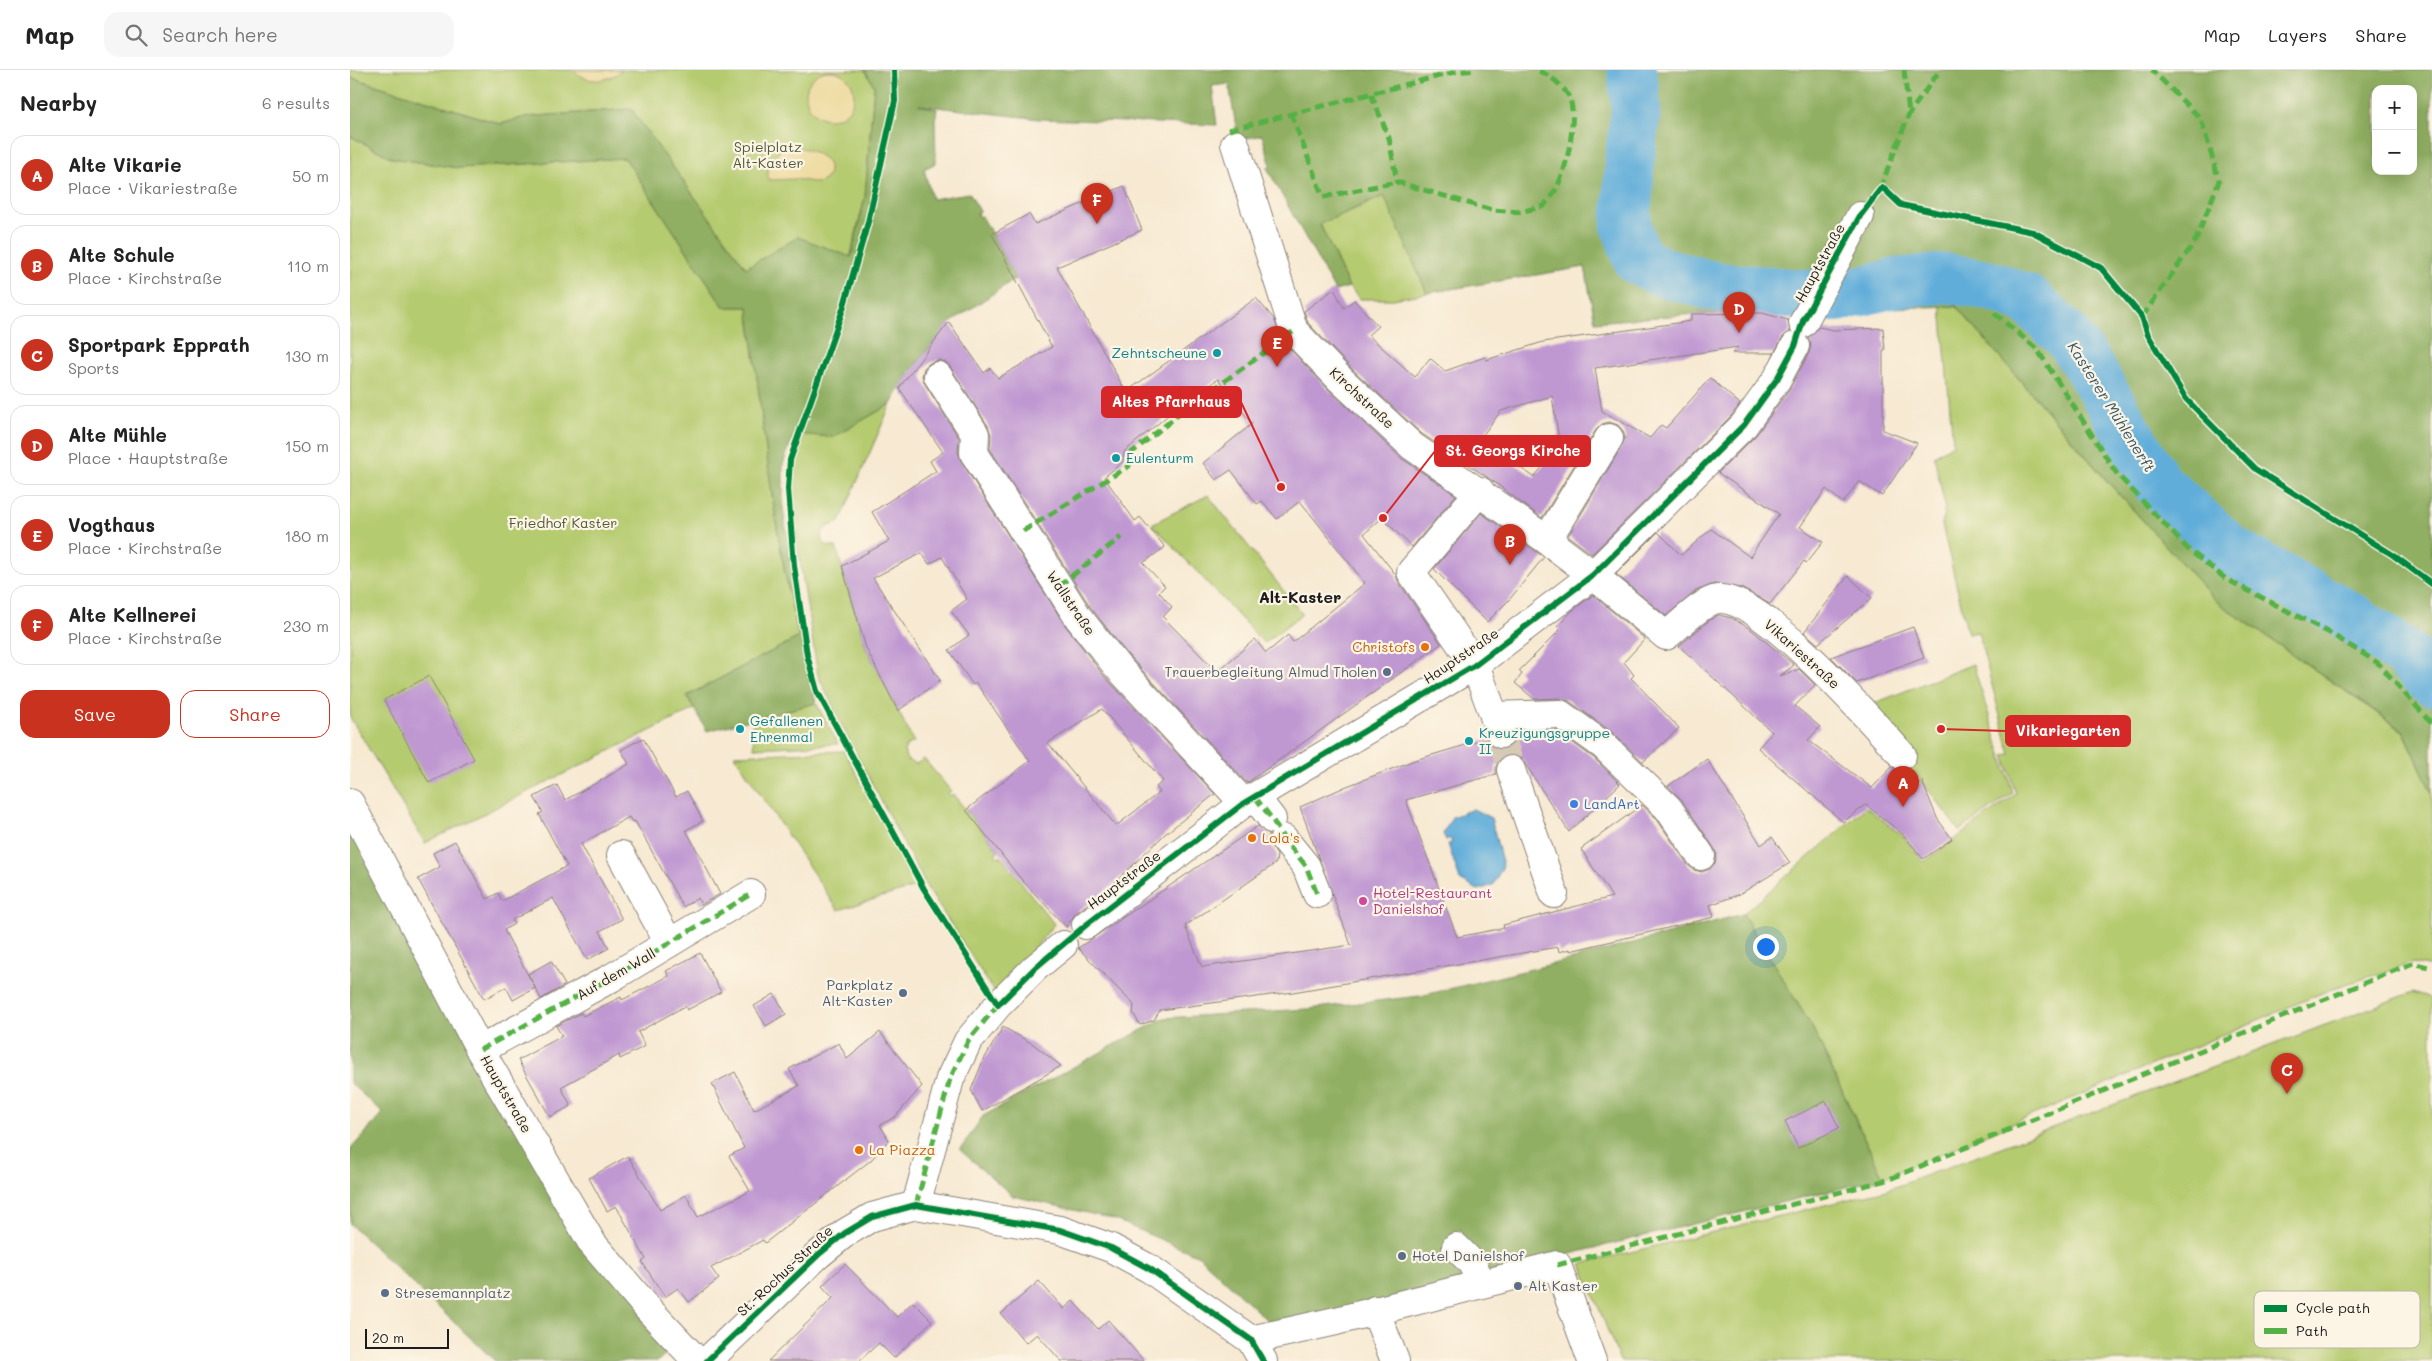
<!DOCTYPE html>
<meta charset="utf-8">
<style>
:root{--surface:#fff;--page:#f6f6f6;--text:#222;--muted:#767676;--line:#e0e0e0;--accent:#c8321e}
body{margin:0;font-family:Mali,sans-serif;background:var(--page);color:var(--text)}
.controls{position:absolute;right:15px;top:15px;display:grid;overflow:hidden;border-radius:10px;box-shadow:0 5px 20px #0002}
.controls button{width:45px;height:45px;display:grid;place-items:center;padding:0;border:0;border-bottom:1px solid var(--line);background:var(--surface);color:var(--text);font:25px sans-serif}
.scale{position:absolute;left:15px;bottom:12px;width:84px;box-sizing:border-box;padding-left:5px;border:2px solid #1c1c1c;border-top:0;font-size:14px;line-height:18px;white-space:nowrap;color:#1c1c1c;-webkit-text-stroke:4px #fcf5e5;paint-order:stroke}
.you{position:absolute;left:1415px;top:876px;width:18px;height:18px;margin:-12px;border:4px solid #fff;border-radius:50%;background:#1a73e8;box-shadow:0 0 0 8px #1a73e833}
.badge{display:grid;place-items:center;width:32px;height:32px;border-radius:50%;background:var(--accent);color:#fff;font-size:16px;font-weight:700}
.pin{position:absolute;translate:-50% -41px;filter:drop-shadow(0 1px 2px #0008)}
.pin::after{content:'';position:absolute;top:26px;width:18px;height:15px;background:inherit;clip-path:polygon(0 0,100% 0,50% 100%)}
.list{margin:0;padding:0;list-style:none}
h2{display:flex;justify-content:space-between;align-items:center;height:65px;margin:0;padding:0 20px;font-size:21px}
h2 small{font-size:16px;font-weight:400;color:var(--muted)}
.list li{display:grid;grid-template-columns:32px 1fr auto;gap:15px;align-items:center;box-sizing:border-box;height:80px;margin:0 10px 10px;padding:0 10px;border:1px solid var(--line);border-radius:15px}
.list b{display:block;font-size:19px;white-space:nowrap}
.list p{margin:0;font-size:16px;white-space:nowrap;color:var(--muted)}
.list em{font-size:16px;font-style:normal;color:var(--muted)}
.actions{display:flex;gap:10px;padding:15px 20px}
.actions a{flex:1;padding:11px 0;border:1px solid var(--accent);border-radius:15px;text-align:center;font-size:18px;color:var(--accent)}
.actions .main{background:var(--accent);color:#fff}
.icon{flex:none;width:28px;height:28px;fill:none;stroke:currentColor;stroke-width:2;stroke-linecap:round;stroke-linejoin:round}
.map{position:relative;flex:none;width:2082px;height:1291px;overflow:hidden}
header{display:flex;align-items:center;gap:30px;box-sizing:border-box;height:70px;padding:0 25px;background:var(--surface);border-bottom:1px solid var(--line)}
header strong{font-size:24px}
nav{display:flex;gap:28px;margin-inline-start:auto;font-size:18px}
.search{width:350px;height:45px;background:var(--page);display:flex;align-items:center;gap:12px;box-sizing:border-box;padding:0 18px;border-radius:15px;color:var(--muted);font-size:19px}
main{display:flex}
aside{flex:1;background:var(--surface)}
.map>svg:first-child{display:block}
.green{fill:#b5cb6f;stroke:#687446}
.forest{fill:#90af62;stroke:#56663f;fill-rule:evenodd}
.sand{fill:#eeda9e;stroke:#857b5d}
.water{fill:#61adda;stroke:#3e647b}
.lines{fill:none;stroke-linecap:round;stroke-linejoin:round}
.river{stroke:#61adda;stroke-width:50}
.building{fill:#bf98d2;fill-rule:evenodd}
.minor-tunnel{stroke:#d6cab7;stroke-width:28;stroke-dasharray:28 14;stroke-linecap:butt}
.minor-casing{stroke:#8a8277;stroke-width:30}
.minor{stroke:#fff;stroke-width:28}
.quiet{stroke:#55b145;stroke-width:5;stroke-dasharray:10 5;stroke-linecap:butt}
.cycleway-casing{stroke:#fcf5e5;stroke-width:9}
.cycleway{stroke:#00873e;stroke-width:6}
.culture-dot{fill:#0f9aa8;stroke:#fcf5e5;stroke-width:2}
.food-dot{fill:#e8710a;stroke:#fcf5e5;stroke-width:2}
.service-dot{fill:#5c6f8a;stroke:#fcf5e5;stroke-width:2}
.shop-dot{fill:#3f7fe0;stroke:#fcf5e5;stroke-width:2}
.hotel-dot{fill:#d1479c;stroke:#fcf5e5;stroke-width:2}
.labels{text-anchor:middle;stroke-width:4.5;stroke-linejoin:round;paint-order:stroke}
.park-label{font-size:14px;fill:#525939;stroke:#fcf5e5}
.street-label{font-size:14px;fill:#1c1c1c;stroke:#fcf5e5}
.culture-label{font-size:14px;fill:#0d838f;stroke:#fcf5e5;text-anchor:start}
.food-label{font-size:14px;fill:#c56008;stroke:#fcf5e5;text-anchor:start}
.service-label{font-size:14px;fill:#4e5e75;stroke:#fcf5e5;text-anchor:start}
.shop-label{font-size:14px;fill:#366cbe;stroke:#fcf5e5;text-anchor:start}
.hotel-label{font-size:14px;fill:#b23c85;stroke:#fcf5e5;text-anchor:start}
.water-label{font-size:15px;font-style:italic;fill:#385668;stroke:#fcf5e5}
.quarter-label{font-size:16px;font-weight:bold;fill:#1c1c1c;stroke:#fcf5e5}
.key{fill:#fcf5e5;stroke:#b9b4a9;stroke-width:1}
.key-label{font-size:14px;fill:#1c1c1c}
.leader{fill:none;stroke:#d62828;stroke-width:2}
.callout-dot{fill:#d62828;stroke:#fcf5e5;stroke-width:2}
.callout{fill:#d62828;stroke:#d62828;stroke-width:2}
.callout-label{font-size:15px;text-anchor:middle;font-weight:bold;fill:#fff}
</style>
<header>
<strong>Map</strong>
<div class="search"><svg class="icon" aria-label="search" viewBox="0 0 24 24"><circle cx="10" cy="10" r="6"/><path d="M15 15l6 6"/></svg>Search here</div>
<nav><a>Map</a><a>Layers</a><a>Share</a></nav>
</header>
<main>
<aside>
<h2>Nearby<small>6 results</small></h2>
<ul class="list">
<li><span class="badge">A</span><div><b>Alte Vikarie</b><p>Place · Vikariestraße</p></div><em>50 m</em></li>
<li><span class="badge">B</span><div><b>Alte Schule</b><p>Place · Kirchstraße</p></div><em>110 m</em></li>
<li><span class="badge">C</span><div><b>Sportpark Epprath</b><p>Sports</p></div><em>130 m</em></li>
<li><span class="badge">D</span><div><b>Alte Mühle</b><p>Place · Hauptstraße</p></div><em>150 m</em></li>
<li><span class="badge">E</span><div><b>Vogthaus</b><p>Place · Kirchstraße</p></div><em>180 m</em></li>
<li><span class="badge">F</span><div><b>Alte Kellnerei</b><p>Place · Kirchstraße</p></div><em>230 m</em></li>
</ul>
<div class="actions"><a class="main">Save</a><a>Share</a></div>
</aside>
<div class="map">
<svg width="2082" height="1291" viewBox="0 0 2082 1291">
<rect width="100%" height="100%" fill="#fcf5e5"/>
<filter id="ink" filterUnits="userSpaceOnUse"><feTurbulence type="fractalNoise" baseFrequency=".02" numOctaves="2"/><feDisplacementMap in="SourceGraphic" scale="10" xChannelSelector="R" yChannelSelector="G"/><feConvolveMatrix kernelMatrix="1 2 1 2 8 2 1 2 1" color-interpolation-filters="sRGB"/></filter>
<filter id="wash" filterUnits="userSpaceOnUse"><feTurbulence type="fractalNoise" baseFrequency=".0096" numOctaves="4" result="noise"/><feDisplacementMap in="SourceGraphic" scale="20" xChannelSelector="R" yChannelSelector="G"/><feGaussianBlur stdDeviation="1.12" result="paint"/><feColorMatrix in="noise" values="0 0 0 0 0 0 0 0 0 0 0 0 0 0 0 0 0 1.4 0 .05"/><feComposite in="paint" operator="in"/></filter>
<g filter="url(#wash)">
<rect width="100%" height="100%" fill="#f7e9d2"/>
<g class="green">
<path d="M0 0H515L524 16 515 127 500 188 448 167 396 198 281 39 175 47 151 54 0 7Z"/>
<path d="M0 66 42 88 108 98 275 88 374 237H398C413 347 422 459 449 567L342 623 337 626 344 639 75 773 0 647Z"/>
<path d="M1035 126 1077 223 1043 229H1010L999 217 970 154Z"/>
<path d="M1591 236H1606L1755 409 1867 532 2054 662 2082 723V897L2063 893 1984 918 1533 1108 1462 957 1393 844 1516 737 1553 766 1574 792 1666 724 1654 685 1660 684 1628 562 1618 564 1592 455 1595 436 1584 386 1603 374Z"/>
<path d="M541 334 490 451C481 458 472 454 471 469L477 476 486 477 516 578 564 672 557 675 554 681 557 690 566 694 574 689 601 721 598 723 600 726 603 724 647 779 648 782 645 784 647 787 651 786 704 854 647 926 578 819 501 674 468 605 446 466 442 416 453 364 483 367Z"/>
<path d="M858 425 952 544 914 573 802 454Z"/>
<path d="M1623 594 1663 723 1609 761 1572 711 1551 691 1520 635Z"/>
<path d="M466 633 488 674 404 678 402 649Z"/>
<path d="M494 681 569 816 488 840 384 685Z"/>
<path d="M2063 922 2082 928V1291H1270L1231 1194 1537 1120Z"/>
</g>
<g class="forest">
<path d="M515 0H2082V723L2054 661 1867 532 1768 423 1606 236 1345 244 1245 252 1235 197 1077 223 1034 126 970 154 999 217 985 221 917 98 921 96 912 65 888 70 879 14 862 16 867 55 689 49 569 35 587 39 585 50 586 93 574 99 582 129 619 123 630 141 627 143 629 147 632 146 666 208 597 255 560 302 541 334 483 367 444 364 433 394V438L457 600 466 633 357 661 337 626 449 567C422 459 413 347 398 237H374L275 88 108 98 42 88 0 66V7L151 54 175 47 281 39 396 198 448 167 501 187 515 127 524 16ZM2026 19H2063V101H2026Z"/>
<path d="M0 749 319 1281 308 1291H145L0 1154V1080L33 1043 0 1013Z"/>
<path d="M1393 844 1462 957 1533 1108 1220 1184 985 1248 921 1254 849 1186 763 1149 663 1126 610 1080 633 1046 814 948 957 939 1070 926 1215 891Z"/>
</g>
<g class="sand">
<path d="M223 0H272C256 13 238 14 223 0Z"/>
<circle cx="480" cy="25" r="24"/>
<path d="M438 75C453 78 492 86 475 110L467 113 446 109 419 110C414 94 426 82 438 75Z"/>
</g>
<path class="water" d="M1123 739 1141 748 1153 796 1143 815 1128 820 1110 810 1098 774 1102 773 1100 768 1096 770 1093 764 1102 747Z"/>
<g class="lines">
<path class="river" d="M1282 0 1286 39 1280 86 1276 156 1288 190 1312 202 1367 217 1487 227 1545 213 1598 208 1646 217 1678 230 1718 267 1740 299 1808 414 1882 481 2001 547 2053 582 2082 611"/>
</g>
<g id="blocks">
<g class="building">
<path d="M774 116 792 160 707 197 776 322 906 228 924 249 933 272 979 320 1051 388 1106 425 1062 477 1032 448 1014 464 1046 505 1048 511 1091 574 897 713 778 585 741 538 640 379 641 365 638 356 601 298 596 292 588 290 580 293 574 298 572 306 575 314 609 368 608 382 611 391 715 555 754 606 865 724 815 764 761 816 726 843 716 857 671 809 616 740 680 691 626 613 623 615 599 580 619 565 601 541 617 529 592 487 579 494 572 483 523 508 590 610 548 641 516 578 492 496 539 471 522 442 586 401 580 391 593 382 549 318 599 252 634 303 640 298 648 308 702 277 642 164 679 144 685 154ZM868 309 902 354 853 393 866 410 881 400 907 434 912 431 927 449 950 431 1015 513 943 572 938 565 916 583 905 569 867 602 813 547 822 537 809 522 815 516 793 493 815 477 790 447 785 451 754 407 773 392 774 382 829 336ZM752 639 813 711 806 717 810 722 766 756 698 673Z"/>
<path d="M984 219 994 238 1004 230 1028 256 1018 265 1065 307 1080 288 1095 301 1135 287 1136 290 1193 272 1341 251V244L1412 243 1438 250 1440 262 1432 268 1424 283H1382L1388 277 1245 298 1252 341 1300 368 1311 355 1316 358 1360 308 1390 334 1382 345 1242 484 1218 466 1272 376 1275 368 1273 361 1268 355 1259 352 1252 354 1246 360 1192 448 1140 409 1072 364 1001 298 958 253 954 241ZM1202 326 1210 376 1184 407 1129 370 1151 341Z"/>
<path d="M1469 257 1483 260 1533 258 1535 280H1533V360L1567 373 1532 426 1509 411 1493 433 1476 419 1450 457 1473 472 1456 493 1454 491 1420 534 1391 518 1364 514 1346 521 1316 546 1266 504 1308 462 1331 485 1361 459 1400 487 1429 444 1368 403 1407 364 1440 318 1459 283 1461 275 1458 267Z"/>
<path d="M1131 443 1194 487 1159 530 1137 552 1084 499Z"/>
<path d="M1498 506 1522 528 1468 574 1454 562Z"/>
<path d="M1243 525 1295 569 1274 592 1284 605 1281 608 1329 658 1293 692 1263 663 1219 631 1210 628 1184 629 1165 613 1172 604 1169 601 1210 560 1207 557 1222 541Z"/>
<path d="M1368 545 1382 548 1402 560 1444 595 1430 606 1449 599 1465 615 1445 636 1470 657 1458 670 1522 718 1542 697 1548 700H1556L1568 714 1572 711 1587 748 1602 769 1573 789 1554 765 1516 735 1493 752 1408 678 1422 662 1329 576 1357 552Z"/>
<path d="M1563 557 1574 588 1507 613 1481 587Z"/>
<path d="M79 606 124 689 79 713 34 630Z"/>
<path d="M1205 660 1244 688 1270 714 1219 762 1172 689 1163 685H1156L1150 689 1146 697V704L1056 730 1107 867 1154 858 1153 855 1262 827 1231 779 1292 735 1306 748 1338 795 1344 800 1352 802 1360 799 1365 793 1367 785 1364 778 1331 729 1318 716 1357 689 1411 775 1422 767 1440 793 1390 824 1360 835 1364 847 1220 881V879L1209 882 1208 877 943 922 810 940 804 950 790 955 783 943 784 935 728 878 908 756 919 764V772L927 785 926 793 835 856 852 897 1001 875 950 737 997 716 1065 690 1136 669 1142 676 1149 679H1156L1163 673 1166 661Z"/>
<path d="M293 668 326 727 337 721 353 751 336 760 370 824 351 835 348 828 333 837 285 751 282 752 279 747 231 774 272 849 250 861 259 878 237 890 203 828 162 850 164 854 154 860 185 918 163 930 156 917 134 929 68 809 90 797 83 783 105 771 137 829 148 823 152 831 217 796 189 744 193 742 184 727 207 715 215 730 257 707 279 694 271 680Z"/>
<path d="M350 883 371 922 337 940 335 936 288 962 295 976 270 989 269 985 211 1017 221 1036 200 1047 168 990 212 966 206 956 231 943 233 946 271 927 272 930 319 906 316 901Z"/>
<path d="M201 891 215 915 191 929 178 904Z"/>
<path d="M424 924 436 944 416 956 404 936Z"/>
<path d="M653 957 683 974 711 996 632 1041 621 1020 633 991Z"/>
<path d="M530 962 572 1016 545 1047 530 1055 539 1070 521 1090 415 1173 413 1170 361 1198 369 1209 339 1232 328 1218 315 1227 292 1192 296 1189 266 1136 257 1141 239 1108 278 1086 310 1140 336 1125 348 1147 400 1121 379 1086 394 1078 362 1014 385 1002 404 1040 449 1016 439 999 489 973 497 989Z"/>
<path d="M1476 1031 1489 1058 1448 1078 1435 1051Z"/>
<path d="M495 1194 547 1247 563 1232 582 1251 544 1288 529 1273 509 1291H418L483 1228 472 1216Z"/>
<path d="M689 1211 714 1239 723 1231 748 1259 758 1250 794 1291H711L687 1264 676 1273 651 1244Z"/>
</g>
</g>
</g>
<g filter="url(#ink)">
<use href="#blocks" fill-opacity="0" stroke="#8a8277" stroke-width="1"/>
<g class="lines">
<path class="minor-tunnel" d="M1151 664 1161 700"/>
<g class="minor-casing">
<g id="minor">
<path d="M885 74 944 261 990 309 1062 376 1197 470 1243 505 1316 566C1329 556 1352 531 1368 529 1412 525 1522 652 1552 685"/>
<path d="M1453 253 1510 146"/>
<path d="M588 306 625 364 624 383 728 547 766 595 894 733"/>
<path d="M1130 421 1061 502 1125 595 1151 664"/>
<path d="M1197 470 1259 368"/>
<path d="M1144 646 1210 644 1254 676 1318 738 1351 786"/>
<path d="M1161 700 1204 824"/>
<path d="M905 727 922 749"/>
<path d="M0 733 130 980 242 1173 299 1240 347 1291"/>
<path d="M934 769 956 796 967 824"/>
<path d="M271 785 319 873"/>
<path d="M736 855 894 733 1125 595 1243 505 1394 355 1427 309 1445 276"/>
<path d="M130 980 261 908 401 824"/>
<path d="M566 1135 600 1009 618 971 648 935 685 898 713 875"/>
<path d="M1106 1177 1121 1192 1132 1213"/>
<path d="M1025 1240 1045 1291"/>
<path d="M901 1270 986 1251 1207 1195 1242 1291"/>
<path d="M357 1291 468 1185 495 1163 522 1147 566 1135 710 1160 761 1178 800 1199 901 1270 913 1291"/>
</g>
</g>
<use href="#minor" class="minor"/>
<g class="quiet">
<path d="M1554 0 1559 44"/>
<path d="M1021 24 1039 68 1047 112 1142 140 1170 142 1194 136C1198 130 1204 124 1207 117 1217 99 1229 43 1218 25 1211 14 1198 3 1185 0"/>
<path d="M941 43 973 127 1047 112"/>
<path d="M879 60 1105 2 1126 0"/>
<path d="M1530 119 1559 44 1590 0"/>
<path d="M1644 243 1687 279 1767 404 1839 480 1876 509 1978 562 2028 593 2082 654"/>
<path d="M1792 247 1846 170 1869 111 1851 49 1802 0"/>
<path d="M673 461 779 396 780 384 833 341 944 261"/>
<path d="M709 516 771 467"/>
<path d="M905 727 922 749 934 769 956 796 967 824"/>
<path d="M130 980 261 908 401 824"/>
<path d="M566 1135 600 1009 618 971 650 932"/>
<path d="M1207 1195 1537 1110 2063 893 2082 898"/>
</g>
<g class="cycleway-casing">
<g id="cycleway">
<path d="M544 0 545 31 518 152 493 239 440 390 438 419 444 496 457 585 467 621 574 819 648 935 685 898 736 855 894 733 1125 595 1243 505 1394 355 1427 309 1445 276 1453 251 1510 146 1532 117 1551 135 1683 162 1751 198 1792 247 1798 265 1836 329 1905 399 2043 485 2082 514"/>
<path d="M357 1291 468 1185 495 1163 522 1147 566 1135 710 1160 761 1178 800 1199 901 1270 913 1291"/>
</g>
</g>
<use href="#cycleway" class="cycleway"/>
</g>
</g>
<g class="culture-dot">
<circle cx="867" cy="283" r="5"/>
<circle cx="766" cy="388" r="5"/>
<circle cx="390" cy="659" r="5"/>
<circle cx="1119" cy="671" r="5"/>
</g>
<g class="food-dot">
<circle cx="1075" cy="577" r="5"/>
<circle cx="902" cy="768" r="5"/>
<circle cx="509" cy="1080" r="5"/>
</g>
<g class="service-dot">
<circle cx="1037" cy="602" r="5"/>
<circle cx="553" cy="923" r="5"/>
<circle cx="1052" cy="1186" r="5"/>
<circle cx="1168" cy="1216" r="5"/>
<circle cx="35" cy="1223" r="5"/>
</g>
<circle class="shop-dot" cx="1224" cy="734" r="5"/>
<circle class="hotel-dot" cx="1013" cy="831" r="5"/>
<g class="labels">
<g class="park-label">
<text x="418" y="82">Spielplatz<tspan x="418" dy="16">Alt-Kaster</tspan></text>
<text x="213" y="458">Friedhof Kaster</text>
</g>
<g class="street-label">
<text transform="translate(1470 193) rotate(-61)" y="5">Hauptstraße</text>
<text transform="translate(1012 328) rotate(43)" y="5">Kirchstraße</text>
<text transform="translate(721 533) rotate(56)" y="5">Wallstraße</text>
<text transform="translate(1452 584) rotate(42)" y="5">Vikariestraße</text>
<text transform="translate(1111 586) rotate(-34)" y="5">Hauptstraße</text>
<text transform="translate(774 810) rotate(-37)" y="5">Hauptstraße</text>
<text transform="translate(266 904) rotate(-30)" y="5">Auf dem Wall</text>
<text transform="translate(156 1024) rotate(60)" y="5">Hauptstraße</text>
<text transform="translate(435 1201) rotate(-43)" y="5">St.-Rochus-Straße</text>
</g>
<g class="culture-label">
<text x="857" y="288" text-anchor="end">Zehntscheune</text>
<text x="776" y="393">Eulenturm</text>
<text x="400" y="656">Gefallenen<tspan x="400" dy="16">Ehrenmal</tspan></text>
<text x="1129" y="668">Kreuzigungsgruppe<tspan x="1129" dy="16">II</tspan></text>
</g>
<g class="food-label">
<text x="1065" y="582" text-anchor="end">Christofs</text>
<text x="912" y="773">Lola's</text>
<text x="519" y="1085">La Piazza</text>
</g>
<g class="service-label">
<text x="1027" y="607" text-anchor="end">Trauerbegleitung Almud Tholen</text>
<text x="543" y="920" text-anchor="end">Parkplatz<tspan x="543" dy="16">Alt-Kaster</tspan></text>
<text x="1062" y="1191">Hotel Danielshof</text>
<text x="1178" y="1221">Alt Kaster</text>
<text x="45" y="1228">Stresemannplatz</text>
</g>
<g class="shop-label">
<text x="1234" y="739">LandArt</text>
</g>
<g class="hotel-label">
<text x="1023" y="828">Hotel-Restaurant<tspan x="1023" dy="16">Danielshof</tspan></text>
</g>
<g class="water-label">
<text transform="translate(1761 337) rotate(58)" y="5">Kasterer Mühlenerft</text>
</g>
<g class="quarter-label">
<text x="950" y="533">Alt-Kaster</text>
</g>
</g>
<rect x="1904" y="1221" width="166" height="57" rx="8" class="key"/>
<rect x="1914" y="1235" width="23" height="7" fill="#00873e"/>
<rect x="1914" y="1258" width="23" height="6" fill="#55b145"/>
<g class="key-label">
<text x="1946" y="1243">Cycle path</text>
<text x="1946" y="1266">Path</text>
</g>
<path class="leader" d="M931 417L891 332M1033 448L1085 381M1591 659L1656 661"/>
<g class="callout-dot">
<circle cx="931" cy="417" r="5"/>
<circle cx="1033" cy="448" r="5"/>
<circle cx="1591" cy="659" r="5"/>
</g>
<g class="callout">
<rect x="752" y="317" width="139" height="30" rx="5"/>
<rect x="1085" y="366" width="155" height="30" rx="5"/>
<rect x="1656" y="646" width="124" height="30" rx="5"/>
</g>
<g class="callout-label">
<text x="821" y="337">Altes Pfarrhaus</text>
<text x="1163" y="386">St. Georgs Kirche</text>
<text x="1718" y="666">Vikariegarten</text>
</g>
</svg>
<div class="controls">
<button>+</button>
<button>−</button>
</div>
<div class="scale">20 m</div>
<div class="you"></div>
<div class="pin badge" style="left:1553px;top:737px">A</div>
<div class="pin badge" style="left:1160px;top:495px">B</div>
<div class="pin badge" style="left:1937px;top:1024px">C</div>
<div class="pin badge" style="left:1389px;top:263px">D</div>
<div class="pin badge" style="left:927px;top:297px">E</div>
<div class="pin badge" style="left:747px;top:154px">F</div>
</div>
</main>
